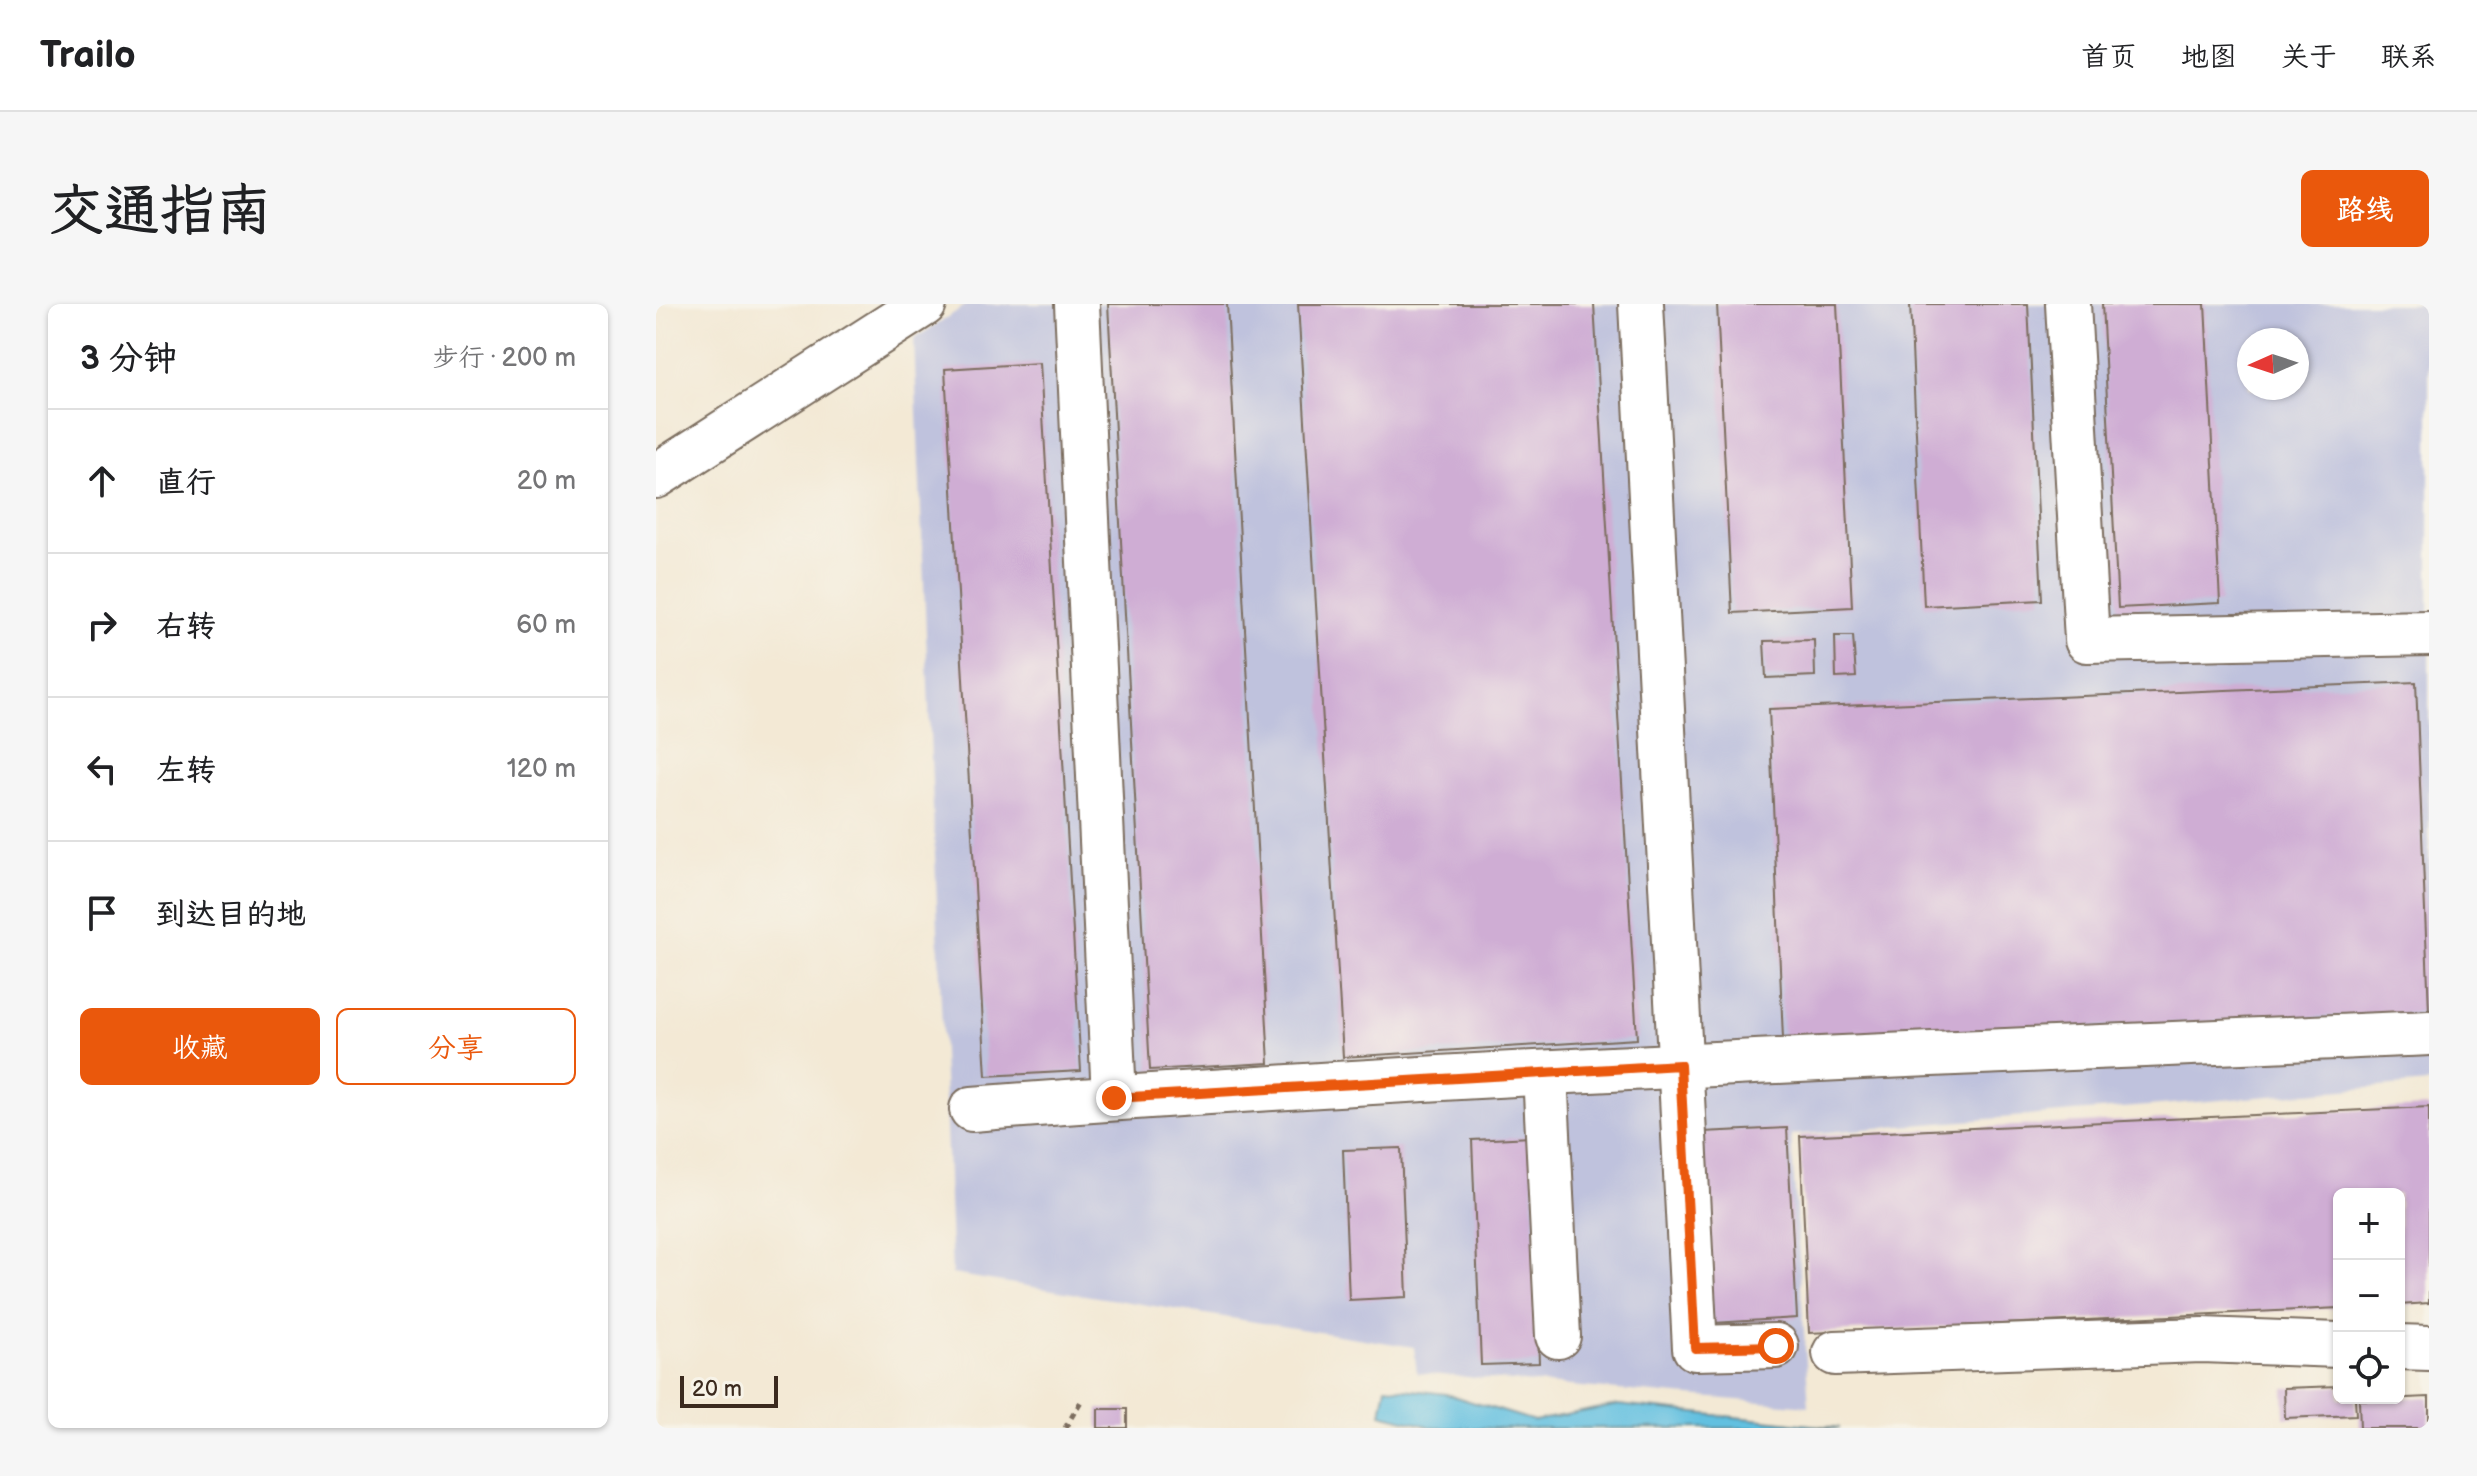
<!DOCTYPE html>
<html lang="zh">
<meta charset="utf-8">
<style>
:root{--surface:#fff;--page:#f6f6f6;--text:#202124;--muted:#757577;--line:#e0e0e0;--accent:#ea580c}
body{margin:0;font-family:"Balsamiq Sans","LXGW WenKai TC",sans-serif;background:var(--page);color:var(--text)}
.controls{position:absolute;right:24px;bottom:24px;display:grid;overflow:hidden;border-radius:12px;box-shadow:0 2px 6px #0004}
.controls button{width:72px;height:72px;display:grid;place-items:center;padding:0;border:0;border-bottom:2px solid var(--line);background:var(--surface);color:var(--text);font:40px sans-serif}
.compass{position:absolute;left:1581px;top:24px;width:72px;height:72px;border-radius:50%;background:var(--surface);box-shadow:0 2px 6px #0004;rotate:267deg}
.scale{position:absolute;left:24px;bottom:20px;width:98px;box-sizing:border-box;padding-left:8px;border:4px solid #3b2a1e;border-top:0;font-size:22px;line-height:28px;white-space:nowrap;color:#3b2a1e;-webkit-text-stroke:6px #f7f3e8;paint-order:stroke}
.stop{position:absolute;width:24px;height:24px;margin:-18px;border:6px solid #ea580c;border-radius:50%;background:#fff}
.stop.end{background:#ea580c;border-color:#fff;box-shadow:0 2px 8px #0008}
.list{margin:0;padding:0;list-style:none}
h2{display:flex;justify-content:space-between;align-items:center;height:104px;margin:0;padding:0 32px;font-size:34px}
h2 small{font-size:26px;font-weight:400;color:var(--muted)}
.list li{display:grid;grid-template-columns:52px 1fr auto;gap:24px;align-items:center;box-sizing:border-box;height:144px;padding:0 32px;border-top:2px solid var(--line)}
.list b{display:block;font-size:30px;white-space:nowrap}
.list em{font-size:26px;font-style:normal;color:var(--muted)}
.actions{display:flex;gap:16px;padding:24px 32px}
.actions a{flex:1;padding:18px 0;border:2px solid var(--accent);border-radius:12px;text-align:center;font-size:28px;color:var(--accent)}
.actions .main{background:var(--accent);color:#fff}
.icon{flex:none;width:44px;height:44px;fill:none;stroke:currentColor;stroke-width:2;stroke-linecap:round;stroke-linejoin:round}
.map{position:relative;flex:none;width:1773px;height:1124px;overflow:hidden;border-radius:12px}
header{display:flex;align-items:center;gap:48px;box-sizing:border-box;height:112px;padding:0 40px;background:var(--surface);border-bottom:2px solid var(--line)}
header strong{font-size:38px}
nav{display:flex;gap:44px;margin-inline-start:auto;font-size:28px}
.intro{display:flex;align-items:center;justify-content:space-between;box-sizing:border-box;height:192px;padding:0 48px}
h1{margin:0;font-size:56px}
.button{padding:20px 36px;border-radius:12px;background:var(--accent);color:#fff;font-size:28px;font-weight:700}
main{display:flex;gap:48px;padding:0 48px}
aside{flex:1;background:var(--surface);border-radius:12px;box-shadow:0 2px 6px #0004}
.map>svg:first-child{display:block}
.industrial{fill:#bfc2dd;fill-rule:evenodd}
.water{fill:#62c0e0;stroke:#4e757f;stroke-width:2}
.building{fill:#cfadd4}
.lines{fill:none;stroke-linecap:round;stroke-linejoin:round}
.minor-casing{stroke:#7b6d5e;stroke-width:48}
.path{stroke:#7b6d5e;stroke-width:5;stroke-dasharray:6 6;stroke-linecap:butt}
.minor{stroke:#fff;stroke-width:44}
.route{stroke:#ea580c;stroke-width:10}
</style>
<header>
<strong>Trailo</strong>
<nav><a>首页</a><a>地图</a><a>关于</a><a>联系</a></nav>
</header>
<div class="intro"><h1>交通指南</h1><a class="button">路线</a></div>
<main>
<aside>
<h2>3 分钟<small>步行 · 200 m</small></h2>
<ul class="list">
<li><svg class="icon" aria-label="ahead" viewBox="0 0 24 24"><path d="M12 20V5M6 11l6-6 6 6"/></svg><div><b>直行</b></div><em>20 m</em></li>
<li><svg class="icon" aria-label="right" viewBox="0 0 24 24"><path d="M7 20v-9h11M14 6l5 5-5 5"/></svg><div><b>右转</b></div><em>60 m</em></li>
<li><svg class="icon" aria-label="left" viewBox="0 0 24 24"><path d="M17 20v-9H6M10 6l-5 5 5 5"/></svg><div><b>左转</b></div><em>120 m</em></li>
<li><svg class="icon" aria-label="arrive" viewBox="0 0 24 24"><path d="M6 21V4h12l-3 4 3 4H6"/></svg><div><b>到达目的地</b></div></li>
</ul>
<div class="actions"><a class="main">收藏</a><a>分享</a></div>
</aside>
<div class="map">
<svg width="1773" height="1124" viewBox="0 0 1773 1124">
<rect width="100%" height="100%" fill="#f7f3e8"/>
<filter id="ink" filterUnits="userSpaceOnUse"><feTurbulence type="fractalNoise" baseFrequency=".0125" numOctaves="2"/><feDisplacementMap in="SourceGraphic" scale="16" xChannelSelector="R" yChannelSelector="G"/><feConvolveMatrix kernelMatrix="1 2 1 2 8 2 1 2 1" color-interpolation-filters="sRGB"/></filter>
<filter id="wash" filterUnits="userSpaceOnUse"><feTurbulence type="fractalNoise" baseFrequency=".006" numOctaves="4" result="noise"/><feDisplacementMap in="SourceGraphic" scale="32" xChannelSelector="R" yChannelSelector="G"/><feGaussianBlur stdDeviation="1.8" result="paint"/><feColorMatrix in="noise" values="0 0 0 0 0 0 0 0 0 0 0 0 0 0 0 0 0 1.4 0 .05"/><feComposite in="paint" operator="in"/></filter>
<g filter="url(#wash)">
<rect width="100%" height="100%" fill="#f3e9d5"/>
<path class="industrial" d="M312 0H1773V779L1135 831 1153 1102 761 1069 758 1043 296 970 258 35ZM1593 36H1641V84H1593Z"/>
<path class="water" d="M730 1083 790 1090 878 1117 962 1101 1184 1124H780L725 1110Z"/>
<g id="blocks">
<g class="building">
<path d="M452 0H571L613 759 494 766Z"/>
<path d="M642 0H938L981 735 687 753Z"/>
<path d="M1061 0H1181L1196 303 1076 309Z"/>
<path d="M1254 0H1372L1386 296 1268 302Z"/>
<path d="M1446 0H1549L1564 299 1462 304Z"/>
<path d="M384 59 425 767 330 772 289 65Z"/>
<path d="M1179 332H1197L1200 373 1180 374Z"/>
<path d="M1158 336 1159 372 1110 374 1108 337Z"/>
<path d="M1760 378 1773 708 1127 735 1113 405Z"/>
<path d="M1773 803V999L1743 1001V890H1683V1004L1153 1029 1144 832Z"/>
<path d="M1131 824 1141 1014 1057 1019 1047 828Z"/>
<path d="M875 833 883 1059 825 1061 816 836Z"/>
<path d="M745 844 751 993 693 996 687 846Z"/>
<path d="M1683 1082V1094H1699L1700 1111 1629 1114 1628 1084Z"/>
<path d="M1773 1093V1124H1704L1703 1096Z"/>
<rect x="442" y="1105" width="29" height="19"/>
</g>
</g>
</g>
<g filter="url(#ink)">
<use href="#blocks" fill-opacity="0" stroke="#7b6d5e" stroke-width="2"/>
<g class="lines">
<g class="minor-casing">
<g id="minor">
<path d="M421 0 458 794"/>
<path d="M985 0 1039 1044 1120 1042"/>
<path d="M1412 0 1431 336 1773 329"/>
<path d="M0 172 268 0"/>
<path d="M889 769 902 1032"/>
<path d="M316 805C801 767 1287 750 1773 729"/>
<path d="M1743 1043 1773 1044"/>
<path d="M1179 1049 1546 1036 1683 1041"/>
</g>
</g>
<path class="path" d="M409 1124 427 1094"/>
<use href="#minor" class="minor"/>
</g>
</g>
<g class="lines" filter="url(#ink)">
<path class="route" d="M458 794 1024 761 1039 1044 1120 1042"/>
</g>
</svg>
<div class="controls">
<button>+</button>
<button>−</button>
<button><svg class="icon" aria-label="locate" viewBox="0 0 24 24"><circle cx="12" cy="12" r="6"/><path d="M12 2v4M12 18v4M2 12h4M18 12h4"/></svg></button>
</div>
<svg class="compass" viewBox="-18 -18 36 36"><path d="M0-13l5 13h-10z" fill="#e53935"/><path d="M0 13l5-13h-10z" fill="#757577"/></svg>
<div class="scale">20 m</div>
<div class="stop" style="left:1120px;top:1042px"></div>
<div class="stop end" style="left:458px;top:794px"></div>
</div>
</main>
